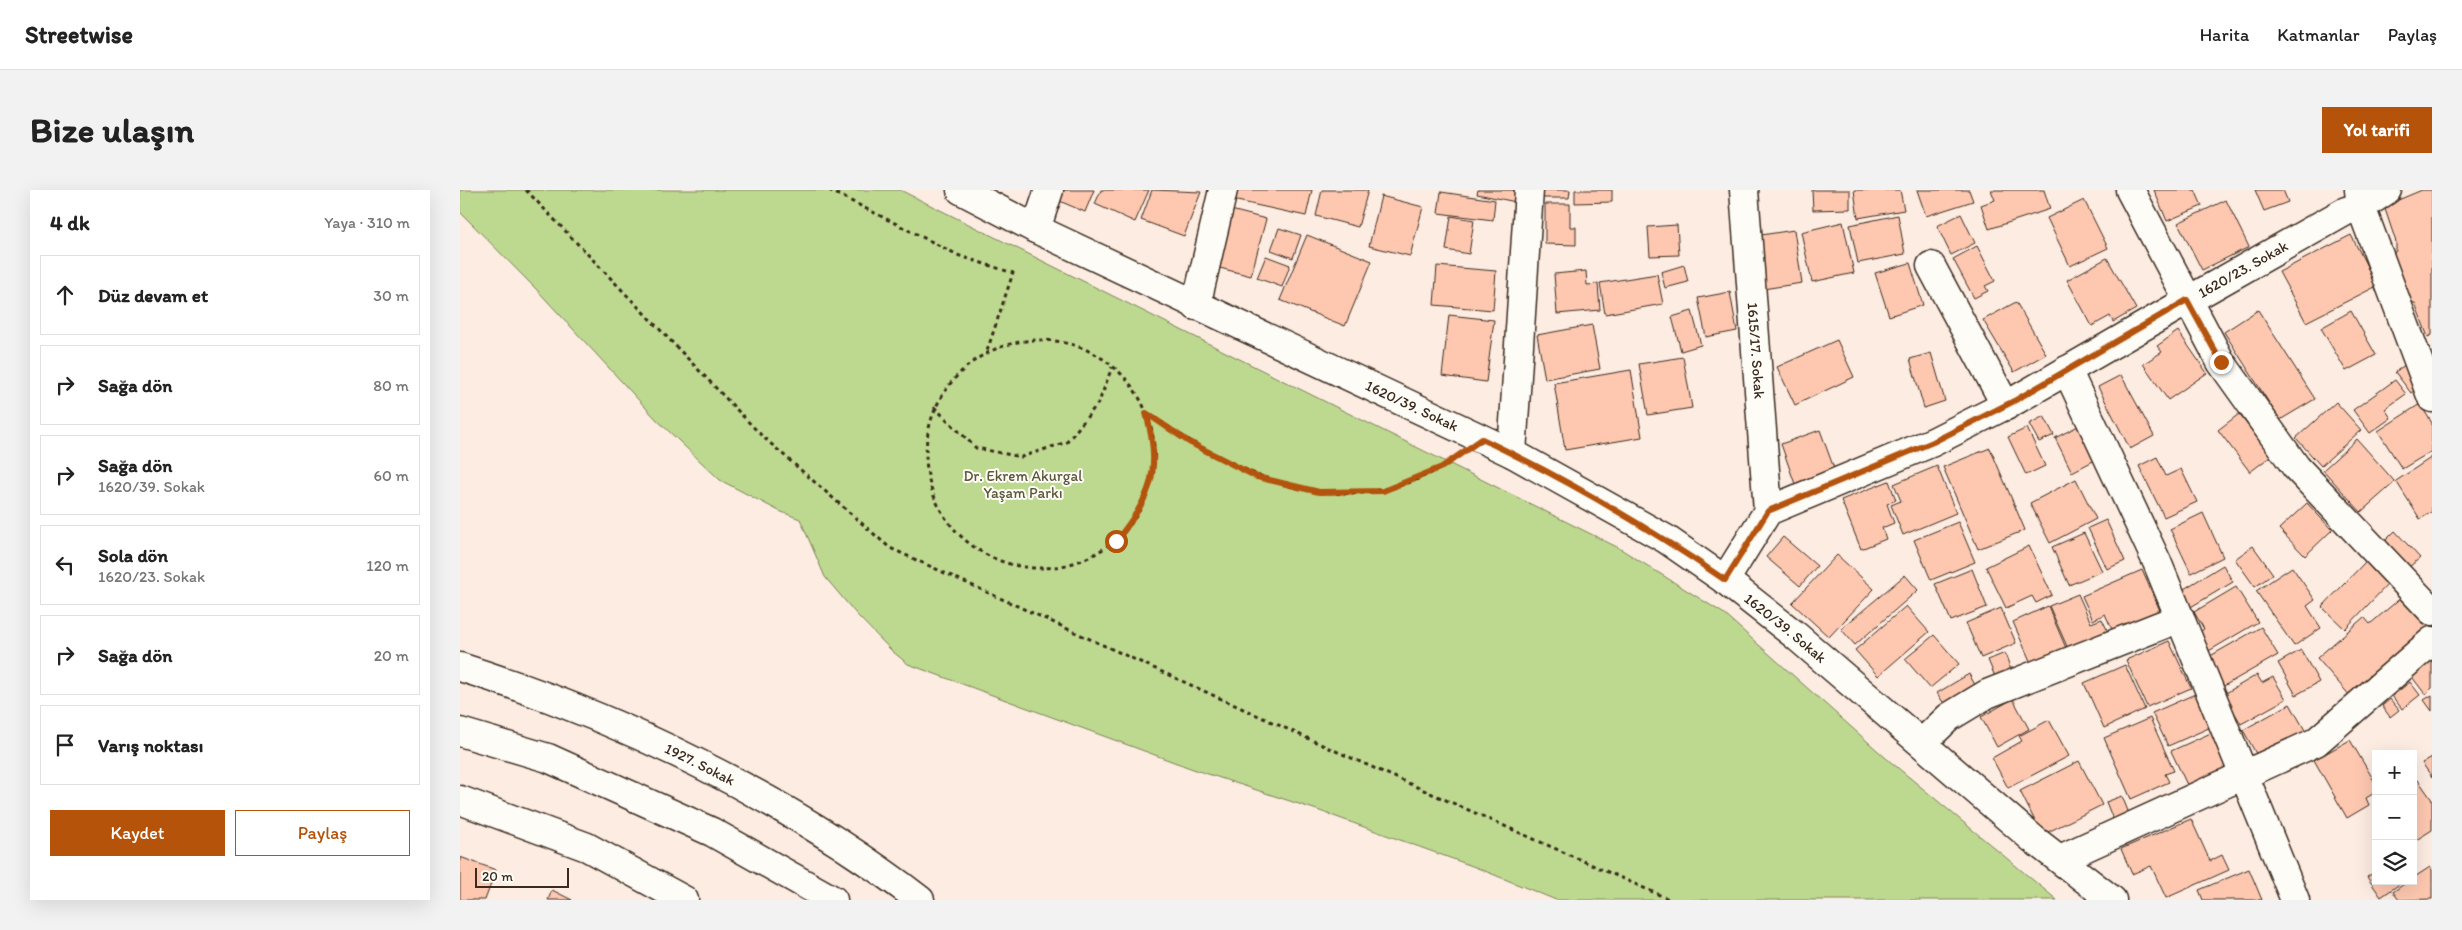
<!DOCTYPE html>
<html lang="tr">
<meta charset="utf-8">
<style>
:root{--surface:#fff;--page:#f2f2f2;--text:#222;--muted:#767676;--line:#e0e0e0;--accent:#b45309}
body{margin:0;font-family:Itim,sans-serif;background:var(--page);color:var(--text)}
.controls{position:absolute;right:15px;bottom:15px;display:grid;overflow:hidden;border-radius:0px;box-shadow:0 5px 20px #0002}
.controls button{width:45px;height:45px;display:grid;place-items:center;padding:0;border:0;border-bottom:1px solid var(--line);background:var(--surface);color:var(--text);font:25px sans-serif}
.scale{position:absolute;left:15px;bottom:12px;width:94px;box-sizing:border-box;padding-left:5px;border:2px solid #3b2a1e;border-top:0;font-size:14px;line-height:18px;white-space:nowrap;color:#3b2a1e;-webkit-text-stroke:4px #fdfcf7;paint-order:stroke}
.stop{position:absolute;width:15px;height:15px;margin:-11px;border:4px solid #b45309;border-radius:50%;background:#fff}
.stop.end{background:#b45309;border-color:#fff;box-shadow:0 1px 5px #0008}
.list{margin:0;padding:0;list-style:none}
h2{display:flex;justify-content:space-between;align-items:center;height:65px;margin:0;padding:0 20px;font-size:21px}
h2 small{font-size:16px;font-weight:400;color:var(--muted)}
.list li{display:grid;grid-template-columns:32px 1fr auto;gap:15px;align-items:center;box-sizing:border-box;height:80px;margin:0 10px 10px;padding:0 10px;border:1px solid var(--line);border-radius:0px}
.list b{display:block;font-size:19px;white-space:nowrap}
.list p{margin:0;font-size:16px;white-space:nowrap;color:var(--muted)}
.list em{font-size:16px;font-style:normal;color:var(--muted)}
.actions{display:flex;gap:10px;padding:15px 20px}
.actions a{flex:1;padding:11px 0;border:1px solid var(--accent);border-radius:0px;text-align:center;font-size:18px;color:var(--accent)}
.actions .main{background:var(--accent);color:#fff}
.icon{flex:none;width:28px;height:28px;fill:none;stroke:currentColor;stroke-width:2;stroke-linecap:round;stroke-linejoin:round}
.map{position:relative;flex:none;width:1972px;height:710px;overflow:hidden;border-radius:0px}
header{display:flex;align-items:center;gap:30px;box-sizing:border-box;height:70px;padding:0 25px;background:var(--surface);border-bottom:1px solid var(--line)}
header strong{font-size:24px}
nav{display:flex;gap:28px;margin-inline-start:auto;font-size:18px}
.intro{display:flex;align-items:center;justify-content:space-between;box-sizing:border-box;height:120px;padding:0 30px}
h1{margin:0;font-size:35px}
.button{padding:12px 22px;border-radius:0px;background:var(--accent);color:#fff;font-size:18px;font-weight:700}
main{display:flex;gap:30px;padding:0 30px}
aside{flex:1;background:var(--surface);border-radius:0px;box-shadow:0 5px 20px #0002}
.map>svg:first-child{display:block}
.green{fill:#bdd990;stroke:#7c8257}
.building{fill:#fec8b0;stroke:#3b2a1e}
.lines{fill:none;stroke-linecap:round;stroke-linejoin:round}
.street-casing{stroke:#3b2a1e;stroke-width:31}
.secondary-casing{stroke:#3b2a1e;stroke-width:31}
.path{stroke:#3b2a1e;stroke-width:3;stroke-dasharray:4 4;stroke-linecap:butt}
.street{stroke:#fdfcf7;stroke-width:28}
.secondary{stroke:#fdfcf7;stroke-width:28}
.route{stroke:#b45309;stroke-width:6}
.labels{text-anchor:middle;stroke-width:4;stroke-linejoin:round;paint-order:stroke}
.street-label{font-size:15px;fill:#3b2a1e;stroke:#fdfcf7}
.park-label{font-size:15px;fill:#5c563a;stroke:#fdfcf7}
</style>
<header>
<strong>Streetwise</strong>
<nav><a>Harita</a><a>Katmanlar</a><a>Paylaş</a></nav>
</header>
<div class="intro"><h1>Bize ulaşın</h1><a class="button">Yol tarifi</a></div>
<main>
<aside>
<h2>4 dk<small>Yaya · 310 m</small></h2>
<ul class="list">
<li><svg class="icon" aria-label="ahead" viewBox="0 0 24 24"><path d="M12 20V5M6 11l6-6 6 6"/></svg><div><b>Düz devam et</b></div><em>30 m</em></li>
<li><svg class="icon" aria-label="right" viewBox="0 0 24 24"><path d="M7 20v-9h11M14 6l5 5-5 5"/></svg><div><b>Sağa dön</b></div><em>80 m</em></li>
<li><svg class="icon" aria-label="right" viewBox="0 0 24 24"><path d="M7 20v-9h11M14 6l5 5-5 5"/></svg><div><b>Sağa dön</b><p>1620/39. Sokak</p></div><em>60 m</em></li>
<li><svg class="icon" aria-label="left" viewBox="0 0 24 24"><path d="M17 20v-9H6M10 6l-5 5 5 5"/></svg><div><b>Sola dön</b><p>1620/23. Sokak</p></div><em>120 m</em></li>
<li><svg class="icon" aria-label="right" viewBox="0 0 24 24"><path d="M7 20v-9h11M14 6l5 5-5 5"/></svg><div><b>Sağa dön</b></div><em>20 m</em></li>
<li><svg class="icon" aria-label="arrive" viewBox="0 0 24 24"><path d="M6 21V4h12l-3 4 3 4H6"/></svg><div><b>Varış noktası</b></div></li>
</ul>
<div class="actions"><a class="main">Kaydet</a><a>Paylaş</a></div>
</aside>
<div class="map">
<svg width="1972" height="710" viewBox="0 0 1972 710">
<rect width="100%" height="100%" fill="#fdece2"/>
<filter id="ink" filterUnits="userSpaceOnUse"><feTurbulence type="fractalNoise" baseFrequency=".02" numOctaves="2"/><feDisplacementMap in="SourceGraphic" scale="10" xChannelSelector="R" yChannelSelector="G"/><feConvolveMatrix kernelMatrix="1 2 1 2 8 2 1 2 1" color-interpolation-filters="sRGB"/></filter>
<g filter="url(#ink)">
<path class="green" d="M0 0H440L1159 358 1263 423 1426 568 1597 710H1096L1015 677 857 620 733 579 448 474 432 461 397 425 365 387 340 329 319 321 260 290 197 230 77 100 0 22Z"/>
<g class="building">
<path d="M590 0H634L625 22 588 6Z"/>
<path d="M641 0H689L675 32 635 14Z"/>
<path d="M692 0 741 2 724 46 681 30Z"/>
<path d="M770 0H852L846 26 768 9Z"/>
<path d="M862 0H908L898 37 856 26Z"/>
<path d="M1018 0H1059L1056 12 1017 4Z"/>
<path d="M1081 0H1110L1109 8H1081Z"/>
<path d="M1115 0H1152V12L1115 13Z"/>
<path d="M1352 0H1390V19L1353 20Z"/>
<path d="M1394 0H1440L1444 20 1398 28Z"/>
<path d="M1457 0H1509L1513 11 1466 26Z"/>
<path d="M1531 0H1584L1590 19 1529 39 1521 15 1535 10Z"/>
<path d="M1694 0H1735L1742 16 1707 31Z"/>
<path d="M1795 0H1823L1828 12 1804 21Z"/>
<path d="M1962 0H1972V145L1968 147 1955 113 1942 111 1926 66 1936 61V52L1924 16Z"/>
<path d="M981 2 1035 10 1033 30 978 23Z"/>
<path d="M921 6 963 17 950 66 909 56Z"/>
<path d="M1624 10 1648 58 1610 76 1587 28Z"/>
<path d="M1766 10 1789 57 1742 80 1718 33Z"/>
<path d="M1085 14H1110V37H1116V55L1085 54Z"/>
<path d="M771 20 806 29 791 86 756 77Z"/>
<path d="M1501 24 1515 53 1491 65 1477 36Z"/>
<path d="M1438 25 1445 64 1398 73 1390 35Z"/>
<path d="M991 26 1014 30 1009 64 986 60Z"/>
<path d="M1383 32 1394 83 1352 92 1341 42Z"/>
<path d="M1217 35 1219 65 1190 66 1188 37Z"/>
<path d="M819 38 841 45 833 68 811 60Z"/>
<path d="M1334 40 1342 93 1303 99 1295 46Z"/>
<path d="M847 45 912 71 885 136 820 110Z"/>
<path d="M1891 45 1917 96 1846 132 1819 82Z"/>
<path d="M1517 56 1535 91 1525 96 1528 101 1514 108 1493 69Z"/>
<path d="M806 66 830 75 822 97 797 88Z"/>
<path d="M1647 68 1676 119 1653 132 1650 126 1632 136 1607 90Z"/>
<path d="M1450 73 1463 115 1429 126 1415 83Z"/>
<path d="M1224 75 1228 92 1205 98 1201 82Z"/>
<path d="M977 76 1036 81 1033 120 974 115Z"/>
<path d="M1126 81 1127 95 1138 94 1140 120 1097 124 1094 84Z"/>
<path d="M1197 84 1203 114 1145 124 1140 93Z"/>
<path d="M1270 102 1277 141 1246 147 1238 108Z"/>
<path d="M1556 112 1586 164 1554 182 1523 130Z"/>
<path d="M1798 120 1855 209 1820 230 1764 142Z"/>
<path d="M1232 121 1241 155 1221 161 1212 127Z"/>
<path d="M1891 121 1916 165 1886 181 1861 138Z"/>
<path d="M989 125 1034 130 1026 192 982 186Z"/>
<path d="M1132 135 1140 179 1085 189 1077 145Z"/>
<path d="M1718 141 1747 183 1708 210 1683 174 1702 162 1697 156Z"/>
<path d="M1377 150 1394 187 1335 215 1317 177Z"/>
<path d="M1471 163 1485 211 1464 218 1450 169Z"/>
<path d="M1223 167 1232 218 1188 225 1179 174Z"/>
<path d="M1949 172 1965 193 1951 203 1935 182Z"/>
<path d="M1171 180 1182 247 1105 260 1094 193Z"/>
<path d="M1661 185 1694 246 1670 259 1638 197Z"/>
<path d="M1935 190 1946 204 1925 219 1931 228 1910 243 1893 220Z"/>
<path d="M1876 212 1901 240 1861 276 1836 248Z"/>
<path d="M1960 214 1972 233V261L1942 279 1918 241Z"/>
<path d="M1779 224 1811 266 1790 282 1758 240Z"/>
<path d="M1584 226 1594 245 1579 252 1569 234Z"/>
<path d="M1620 235 1637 269 1612 282 1595 248Z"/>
<path d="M1567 238 1585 276 1566 285 1548 247Z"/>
<path d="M1360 240 1376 284 1336 297 1321 254Z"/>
<path d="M1897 249 1935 292 1901 322 1863 280Z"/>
<path d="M1530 258 1565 340 1518 359 1483 277Z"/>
<path d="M1697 267 1706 286 1721 279 1737 312 1704 327 1679 276Z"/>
<path d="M1972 267V322L1960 329 1936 291Z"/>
<path d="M1477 276 1496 323 1443 345 1431 315 1441 311 1434 294Z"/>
<path d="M1616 289 1636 329 1590 353 1570 313Z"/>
<path d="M1429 291 1436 310 1427 314 1434 333 1422 338 1426 349 1401 359 1381 310Z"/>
<path d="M1847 313 1872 340 1845 366 1819 339Z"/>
<path d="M1743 323 1763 367 1731 383 1710 339Z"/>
<path d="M1646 330 1665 371 1647 379 1628 338Z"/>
<path d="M1498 332 1515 372 1471 390 1454 350Z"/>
<path d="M1935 341 1960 368 1949 377 1925 351Z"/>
<path d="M1624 343 1642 381 1609 395 1592 357Z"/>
<path d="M1323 347 1357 376 1340 396 1306 367Z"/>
<path d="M1569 356 1592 405 1576 413 1572 406 1546 418 1526 377Z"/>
<path d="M1793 356 1813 384 1795 397 1775 369Z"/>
<path d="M1377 365 1414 399 1369 447 1332 413Z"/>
<path d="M1906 371 1929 393 1885 439 1862 417Z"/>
<path d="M1763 375 1773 392 1729 418 1719 402Z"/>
<path d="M1832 377 1855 410 1847 416 1861 438 1834 456 1796 401Z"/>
<path d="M1512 379 1527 417 1491 431 1475 394Z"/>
<path d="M1682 380 1702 425 1655 446 1645 424 1633 430 1622 406Z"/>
<path d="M1445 385 1458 400 1395 455 1381 439Z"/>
<path d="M1776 397 1798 432 1747 462 1736 444 1744 439 1734 422Z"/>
<path d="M1618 404 1631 433 1642 429 1650 446 1610 463 1589 416Z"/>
<path d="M1943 406 1971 439 1892 508 1857 468 1904 427 1910 434Z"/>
<path d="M1446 416 1469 442 1418 486 1395 460Z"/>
<path d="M1588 416 1609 465 1574 480 1553 432Z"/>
<path d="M1541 418 1556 453 1521 468 1506 433Z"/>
<path d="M1801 437 1818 465 1762 497 1745 469Z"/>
<path d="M1474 445 1499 474 1470 498 1445 469Z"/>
<path d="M1709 451 1731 498 1687 517 1666 470Z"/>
<path d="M1841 460 1859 492 1836 505 1818 473Z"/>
<path d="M1545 463 1552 483 1536 489 1528 470Z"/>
<path d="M1972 466V498L1965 504 1949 483Z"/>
<path d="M1665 475 1685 519 1644 538 1624 493Z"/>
<path d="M1509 484 1519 502 1488 520 1477 503Z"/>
<path d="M1797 485 1802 493 1813 487 1826 509 1781 534 1764 504Z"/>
<path d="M1950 492 1960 505 1942 519 1932 506Z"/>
<path d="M1735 504 1751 537 1708 556 1692 523Z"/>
<path d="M1972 505V521L1964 510Z"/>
<path d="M1553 509 1569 539 1537 557 1521 527Z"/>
<path d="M1930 509 1939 520 1930 527 1922 516Z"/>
<path d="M1830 514 1846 542 1799 569 1783 540Z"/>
<path d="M1690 528 1714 581 1705 584 1709 592 1671 609 1644 548Z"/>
<path d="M1589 530 1609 566 1548 598 1532 568 1562 551 1559 546Z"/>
<path d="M1753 542 1771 579 1729 599 1711 561Z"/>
<path d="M1890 550 1916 594V602L1906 608 1909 615 1887 628 1854 570Z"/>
<path d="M1972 567V587L1962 573Z"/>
<path d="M1619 571 1642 615 1582 645 1560 601Z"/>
<path d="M1958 590 1972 610V640L1953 652V593Z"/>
<path d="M1662 606 1670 626 1654 632 1646 612Z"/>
<path d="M1731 629 1750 671 1762 665 1769 680 1706 708 1691 676 1672 684 1661 659Z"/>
<path d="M0 667 36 680 25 710H0Z"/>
<path d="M1970 677 1972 680V709L1939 710 1933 702 1948 691H1953V688Z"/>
<path d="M1789 679 1802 710H1743L1739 700Z"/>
<path d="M1916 681V691H1944L1921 707 1907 687Z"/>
<path d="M92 700 112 710H88Z"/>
</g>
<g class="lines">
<g class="street-casing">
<g id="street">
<path d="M1670 0 1761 172 1836 277 1972 421"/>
<path d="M1899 0 1901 17 1972 208"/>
<path d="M576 39 589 0"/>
<path d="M1471 76 1546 216"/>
<path d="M736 116 763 0"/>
<path d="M1607 180 1697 372 1835 710"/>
<path d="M1052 263 1069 0"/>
<path d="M1462 553 1489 527 1527 504 1720 428"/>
<path d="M0 610 127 657 224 710"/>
<path d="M1600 669 1856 552 1972 451"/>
</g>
</g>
<g class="secondary-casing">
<g id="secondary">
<path id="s1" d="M501 0 576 39 1052 263 1206 349 1265 390 1335 445 1573 649 1652 710"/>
<path id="s2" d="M1284 0 1308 321"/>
<path id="s3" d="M1265 390 1308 321 1473 252 1554 211 1727 111 1886 21 1901 17 1927 0"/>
<path id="s4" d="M0 477C159 527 327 608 460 710"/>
<path d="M0 542 88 568 252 642 373 710"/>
</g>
</g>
<g class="path">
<path d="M66 0 302 246 430 358 869 558 1211 710"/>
<path d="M369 0 500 66 553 83 527 161"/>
<circle cx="580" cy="264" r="114"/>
<path d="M474 217 516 258 561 267 607 252 639 212 652 177"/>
<path d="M687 223C779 287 889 341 994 269"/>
</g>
<use href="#street" class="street"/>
<use href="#secondary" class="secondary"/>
</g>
</g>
<g class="lines" filter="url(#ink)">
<path class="route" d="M656 351C692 306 702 280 686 223L729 252 797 287 859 302 923 301 982 277 1022 249C1106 289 1188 337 1265 390L1308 321 1473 252 1554 211 1727 110 1761 172"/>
</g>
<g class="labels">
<g class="street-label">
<text dy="5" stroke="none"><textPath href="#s3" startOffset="615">1620/23. Sokak</textPath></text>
<text dy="5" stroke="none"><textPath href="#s2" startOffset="161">1615/17. Sokak</textPath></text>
<text dy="5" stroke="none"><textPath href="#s1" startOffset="500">1620/39. Sokak</textPath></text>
<text dy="5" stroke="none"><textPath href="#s1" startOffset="936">1620/39. Sokak</textPath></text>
<text dy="5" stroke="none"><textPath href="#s4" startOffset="259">1927. Sokak</textPath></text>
</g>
<g class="park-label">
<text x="563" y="291">Dr. Ekrem Akurgal<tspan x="563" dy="17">Yaşam Parkı</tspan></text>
</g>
</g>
</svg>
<div class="controls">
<button>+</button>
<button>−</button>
<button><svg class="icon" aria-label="layers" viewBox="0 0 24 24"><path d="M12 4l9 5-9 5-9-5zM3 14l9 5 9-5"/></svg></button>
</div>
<div class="scale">20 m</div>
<div class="stop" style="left:656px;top:351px"></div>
<div class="stop end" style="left:1761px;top:172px"></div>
</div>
</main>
